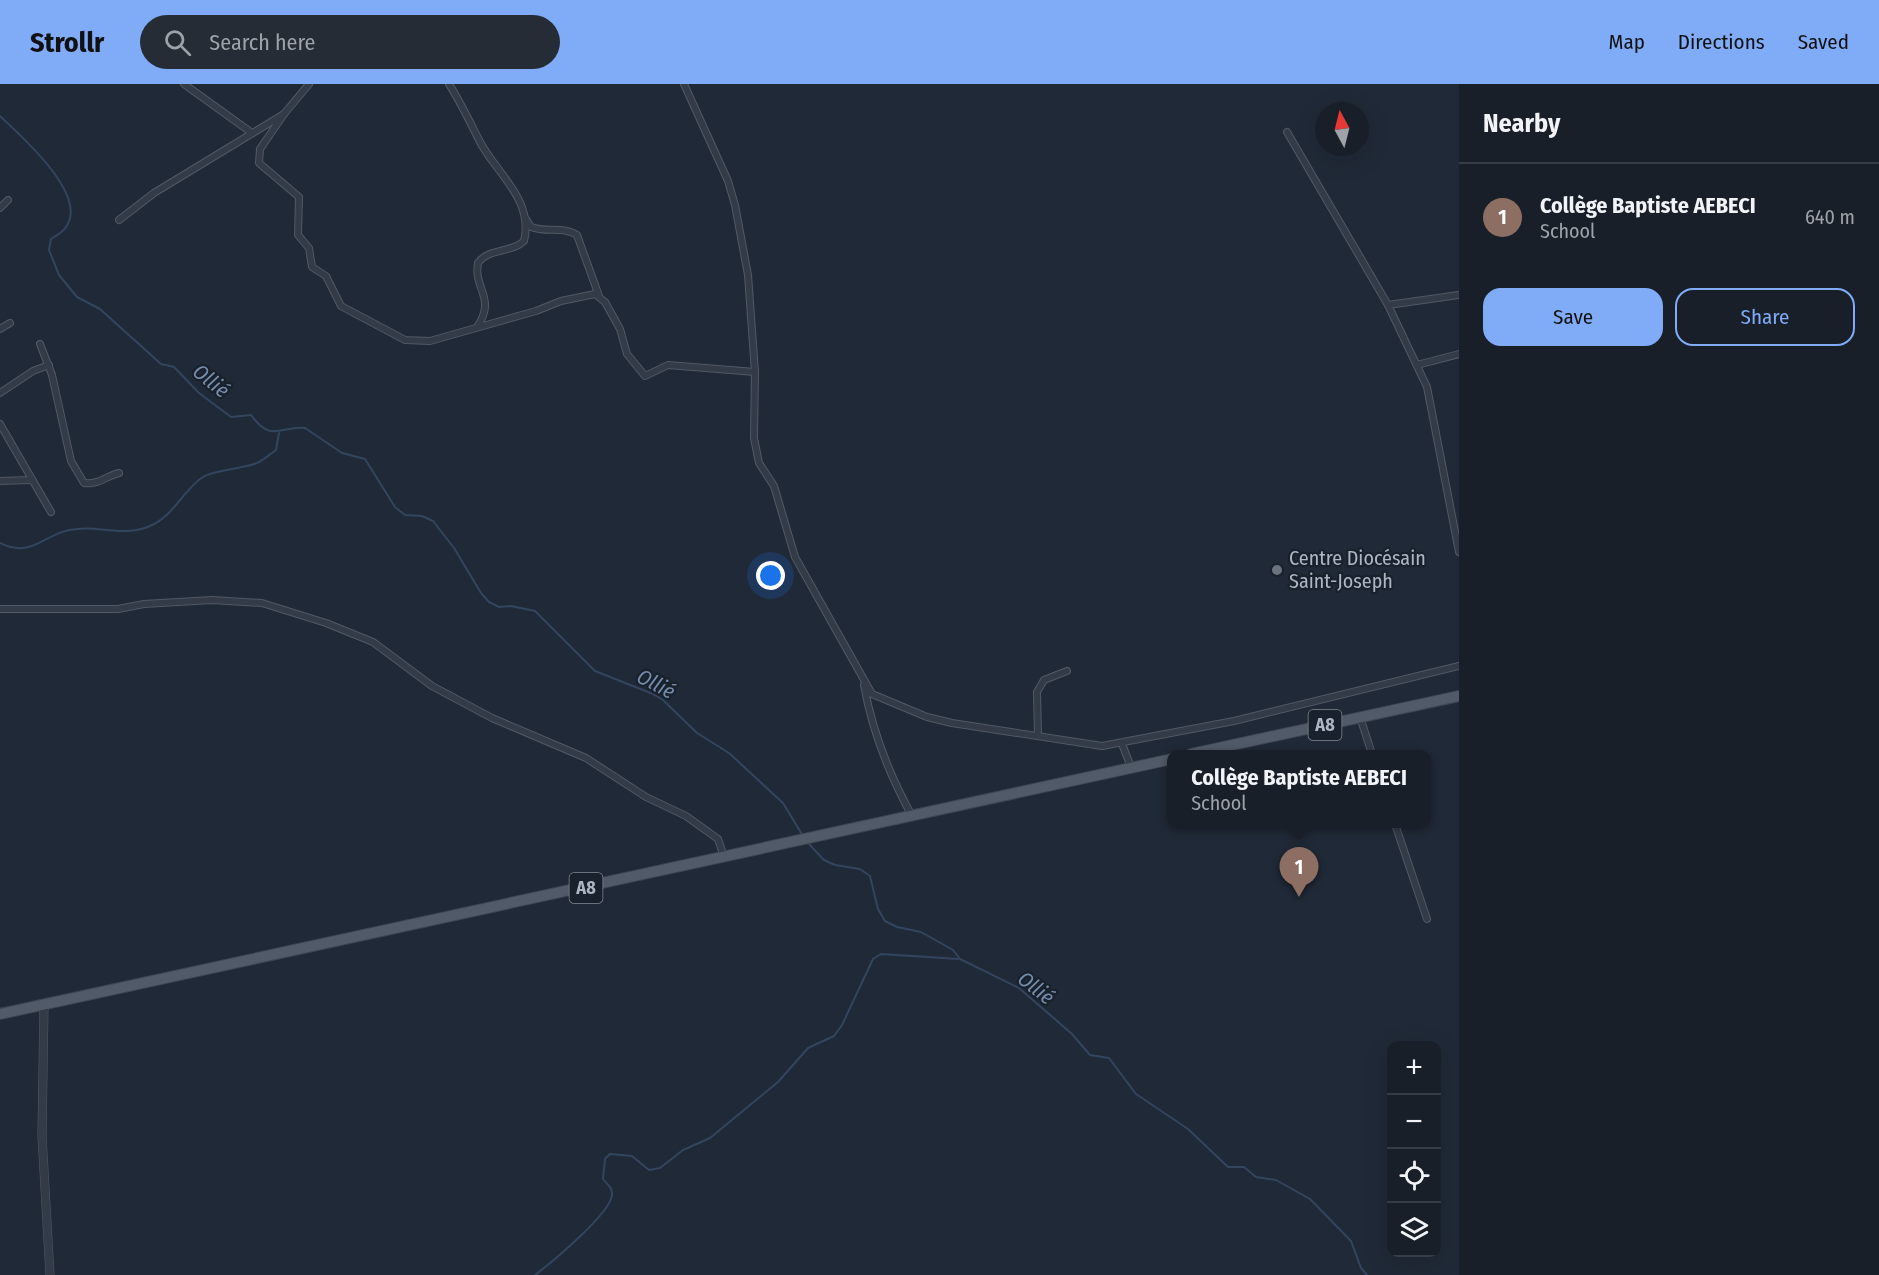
<!DOCTYPE html>
<meta charset="utf-8">
<style>
:root{--surface:#181f29;--page:#252c35;--text:#f1f3f6;--muted:#9fa2a8;--line:#363d46;--accent:#80abf7}
body{margin:0;font-family:"Fira Sans Condensed",sans-serif;background:var(--page);color:var(--text)}
.controls{position:absolute;right:18px;bottom:18px;display:grid;overflow:hidden;border-radius:12px;box-shadow:0 6px 24px #0002}
.controls button{width:54px;height:54px;display:grid;place-items:center;padding:0;border:0;border-bottom:2px solid var(--line);background:var(--surface);color:var(--text);font:30px sans-serif}
.compass{position:absolute;left:1315px;top:18px;width:54px;height:54px;border-radius:50%;background:var(--surface);box-shadow:0 6px 24px #0002;rotate:353deg}
.you{position:absolute;left:771px;top:492px;width:21px;height:21px;margin:-15px;border:4px solid #fff;border-radius:50%;background:#1a73e8;box-shadow:0 0 0 9px #1a73e833}
.badge{display:grid;place-items:center;width:39px;height:39px;border-radius:50%;background:var(--accent);color:#fff;font-size:20px;font-weight:700}
.pin{position:absolute;translate:-50% -50px;filter:drop-shadow(0 2px 3px #0008)}
.pin::after{content:'';position:absolute;top:32px;width:21px;height:18px;background:inherit;clip-path:polygon(0 0,100% 0,50% 100%)}
.popup{position:absolute;left:1167px;top:666px;width:264px;height:78px;box-sizing:border-box;display:grid;place-content:center;border-radius:12px;background:var(--surface);filter:drop-shadow(0 2px 4px #0005);font-size:20px;white-space:nowrap;color:var(--muted)}
.popup b{font-size:22px;color:var(--text)}
.popup::after{content:'';position:absolute;left:50%;top:100%;margin-left:-12px;border:12px solid transparent;border-top-color:var(--surface)}
.list{margin:0;padding:0;list-style:none}
h2{display:flex;justify-content:space-between;align-items:center;height:78px;margin:0;padding:0 24px;font-size:26px}
h2 small{font-size:20px;font-weight:400;color:var(--muted)}
.list li{display:grid;grid-template-columns:39px 1fr auto;gap:18px;align-items:center;box-sizing:border-box;height:108px;padding:0 24px;border-top:2px solid var(--line)}
.list b{display:block;font-size:22px;white-space:nowrap}
.list p{margin:0;font-size:20px;white-space:nowrap;color:var(--muted)}
.list em{font-size:20px;font-style:normal;color:var(--muted)}
.actions{display:flex;gap:12px;padding:18px 24px}
.actions a{flex:1;padding:14px 0;border:2px solid var(--accent);border-radius:18px;text-align:center;font-size:21px;color:var(--accent)}
.actions .main{background:var(--accent);color:#111}
.icon{flex:none;width:33px;height:33px;fill:none;stroke:currentColor;stroke-width:2;stroke-linecap:round;stroke-linejoin:round}
.map{position:relative;flex:none;width:1459px;height:1191px;overflow:hidden}
header{display:flex;align-items:center;gap:36px;box-sizing:border-box;height:84px;padding:0 30px;background:var(--accent);color:#111}
header strong{font-size:28px}
nav{display:flex;gap:33px;margin-inline-start:auto;font-size:21px}
.search{width:420px;height:54px;background:var(--page);display:flex;align-items:center;gap:15px;box-sizing:border-box;padding:0 21px;border-radius:33px;color:var(--muted);font-size:22px}
main{display:flex}
aside{flex:1;background:var(--surface)}
.map>svg:first-child{display:block}
.lines{fill:none;stroke-linecap:round;stroke-linejoin:round}
.stream{stroke:#33455f;stroke-width:2}
.minor-casing{stroke:#515966;stroke-width:8}
.tertiary-casing{stroke:#515966;stroke-width:9}
.primary-casing{stroke:#3d4551;stroke-width:12}
.minor{stroke:#343b48;stroke-width:6}
.tertiary{stroke:#343b48;stroke-width:8}
.primary{stroke:#515a68;stroke-width:10}
.worship-dot{fill:#6b7280;stroke:#19212c;stroke-width:2}
.labels{text-anchor:middle;stroke-width:4.5;stroke-linejoin:round;paint-order:stroke}
.shield{fill:#19212c;stroke:#818997;stroke-width:1.5}
.shield-label{font-size:18px;font-weight:bold;fill:#aeb6c5}
.poi-label{font-size:20px;fill:#aeb6c5;stroke:#19212c;text-anchor:start}
.water-label{font-size:21px;font-style:italic;fill:#758cad;stroke:#19212c}
</style>
<header>
<strong>Strollr</strong>
<div class="search"><svg class="icon" aria-label="search" viewBox="0 0 24 24"><circle cx="10" cy="10" r="6"/><path d="M15 15l6 6"/></svg>Search here</div>
<nav><a>Map</a><a>Directions</a><a>Saved</a></nav>
</header>
<main>
<div class="map">
<svg width="1459" height="1191" viewBox="0 0 1459 1191">
<rect width="100%" height="100%" fill="#202937"/>
<g class="lines">
<g class="stream">
<path d="M0 32C21 52 89 111 66 143 63 148 56 152 51 155L49 166 59 191 77 213 100 225 161 280 174 283 199 309 231 333 251 331C271 359 280 342 305 344L342 369 365 375 395 423 405 431 422 432 433 437 454 464 481 509 489 518 499 523 511 522 535 527 595 587 653 610 663 616 697 649 729 669 783 719 803 752"/>
<path d="M0 459C34 476 44 447 77 445 100 442 125 453 150 442 172 433 182 409 200 395 211 386 242 385 257 379 264 376 270 370 276 366L279 349"/>
<path d="M808 759 824 776 835 781 860 785 870 792 878 825 885 837 897 843 921 848 953 866 960 875 1019 904 1072 950 1090 971 1109 974 1136 1010 1188 1045 1228 1083H1244L1256 1093 1276 1096 1310 1115 1351 1157 1361 1184 1367 1191"/>
<path d="M535 1191C551 1179 611 1129 612 1111 613 1104 607 1100 603 1095L605 1075 610 1070 632 1072 649 1086 660 1084 683 1066 710 1054 778 998 808 964 834 952 842 941 873 875 881 870 958 875"/>
</g>
<g class="minor-casing">
<g id="minor">
<path d="M184 0 252 49"/>
<path d="M449 0C461 19 470 38 480 58 497 90 534 116 524 157 512 169 488 164 478 179 473 205 497 214 477 243"/>
<path d="M684 0 728 97 735 121 748 191 755 288 754 354 759 379 774 402 795 473 872 610 927 633 952 639 1102 662 1234 637 1459 582"/>
<path d="M284 30 260 65 259 79 299 113 298 151 309 164 312 183 326 192 341 222 405 256 430 257 536 227 561 217 595 210 605 218 620 245 627 270 645 292 668 281 755 288"/>
<path d="M1287 48 1388 221 1427 303 1459 468"/>
<path d="M0 124 8 116"/>
<path d="M526 135 531 143C546 149 564 142 577 151L599 212"/>
<path d="M119 136 154 109 284 30 309 0"/>
<path d="M1388 221 1459 211"/>
<path d="M0 245 10 239"/>
<path d="M40 260 52 291 71 377 84 399C99 401 106 392 119 389"/>
<path d="M1417 281 1459 270"/>
<path d="M0 309 33 287 49 281"/>
<path d="M0 340 51 428"/>
<path d="M0 397 32 396"/>
<path d="M0 525H118L144 520 212 516 262 519 326 539 373 558 432 602 492 634 586 674 646 713 686 732 718 755 724 773"/>
<path d="M864 601C872 646 890 692 912 732"/>
<path d="M1360 633 1372 670"/>
<path d="M1038 652 1037 608 1044 596 1067 587"/>
<path d="M1122 660 1131 683"/>
<path d="M1395 740 1427 835"/>
</g>
</g>
<g class="tertiary-casing">
<path id="tertiary" d="M44 921 42 1052 50 1191"/>
</g>
<g class="primary-casing">
<g id="primary">
<path d="M1191 670 1459 612"/>
<path d="M0 930 1172 675"/>
</g>
</g>
<use href="#minor" class="minor"/>
<use href="#tertiary" class="tertiary"/>
<use href="#primary" class="primary"/>
</g>
<circle class="worship-dot" cx="1277" cy="486" r="6"/>
<g class="labels">
<g class="shield">
<rect x="1308.5" y="626" width="33" height="30" rx="4.5"/>
<rect x="569.5" y="789" width="33" height="30" rx="4.5"/>
</g>
<g class="shield-label">
<text x="1325" y="647">A8</text>
<text x="586" y="810">A8</text>
</g>
<g class="poi-label">
<text x="1289" y="481">Centre Diocésain<tspan x="1289" dy="23">Saint-Joseph</tspan></text>
</g>
<g class="water-label">
<text transform="translate(211 297) rotate(39)" y="7">Ollié</text>
<text transform="translate(656 600) rotate(28)" y="7">Ollié</text>
<text transform="translate(1036 904) rotate(38)" y="7">Ollié</text>
</g>
</g>
</svg>
<div class="controls">
<button>+</button>
<button>−</button>
<button><svg class="icon" aria-label="locate" viewBox="0 0 24 24"><circle cx="12" cy="12" r="6"/><path d="M12 2v4M12 18v4M2 12h4M18 12h4"/></svg></button>
<button><svg class="icon" aria-label="layers" viewBox="0 0 24 24"><path d="M12 4l9 5-9 5-9-5zM3 14l9 5 9-5"/></svg></button>
</div>
<svg class="compass" viewBox="-18 -18 36 36"><path d="M0-13l5 13h-10z" fill="#e53935"/><path d="M0 13l5-13h-10z" fill="#9fa2a8"/></svg>
<div class="you"></div>
<div class="pin badge" style="left:1299px;top:813px;background:#8d6e63">1</div>
<div class="popup"><b>Collège Baptiste AEBECI</b>School</div>
</div>
<aside>
<h2>Nearby<small></small></h2>
<ul class="list">
<li><span class="badge" style="background:#8d6e63">1</span><div><b>Collège Baptiste AEBECI</b><p>School</p></div><em>640 m</em></li>
</ul>
<div class="actions"><a class="main">Save</a><a>Share</a></div>
</aside>
</main>
